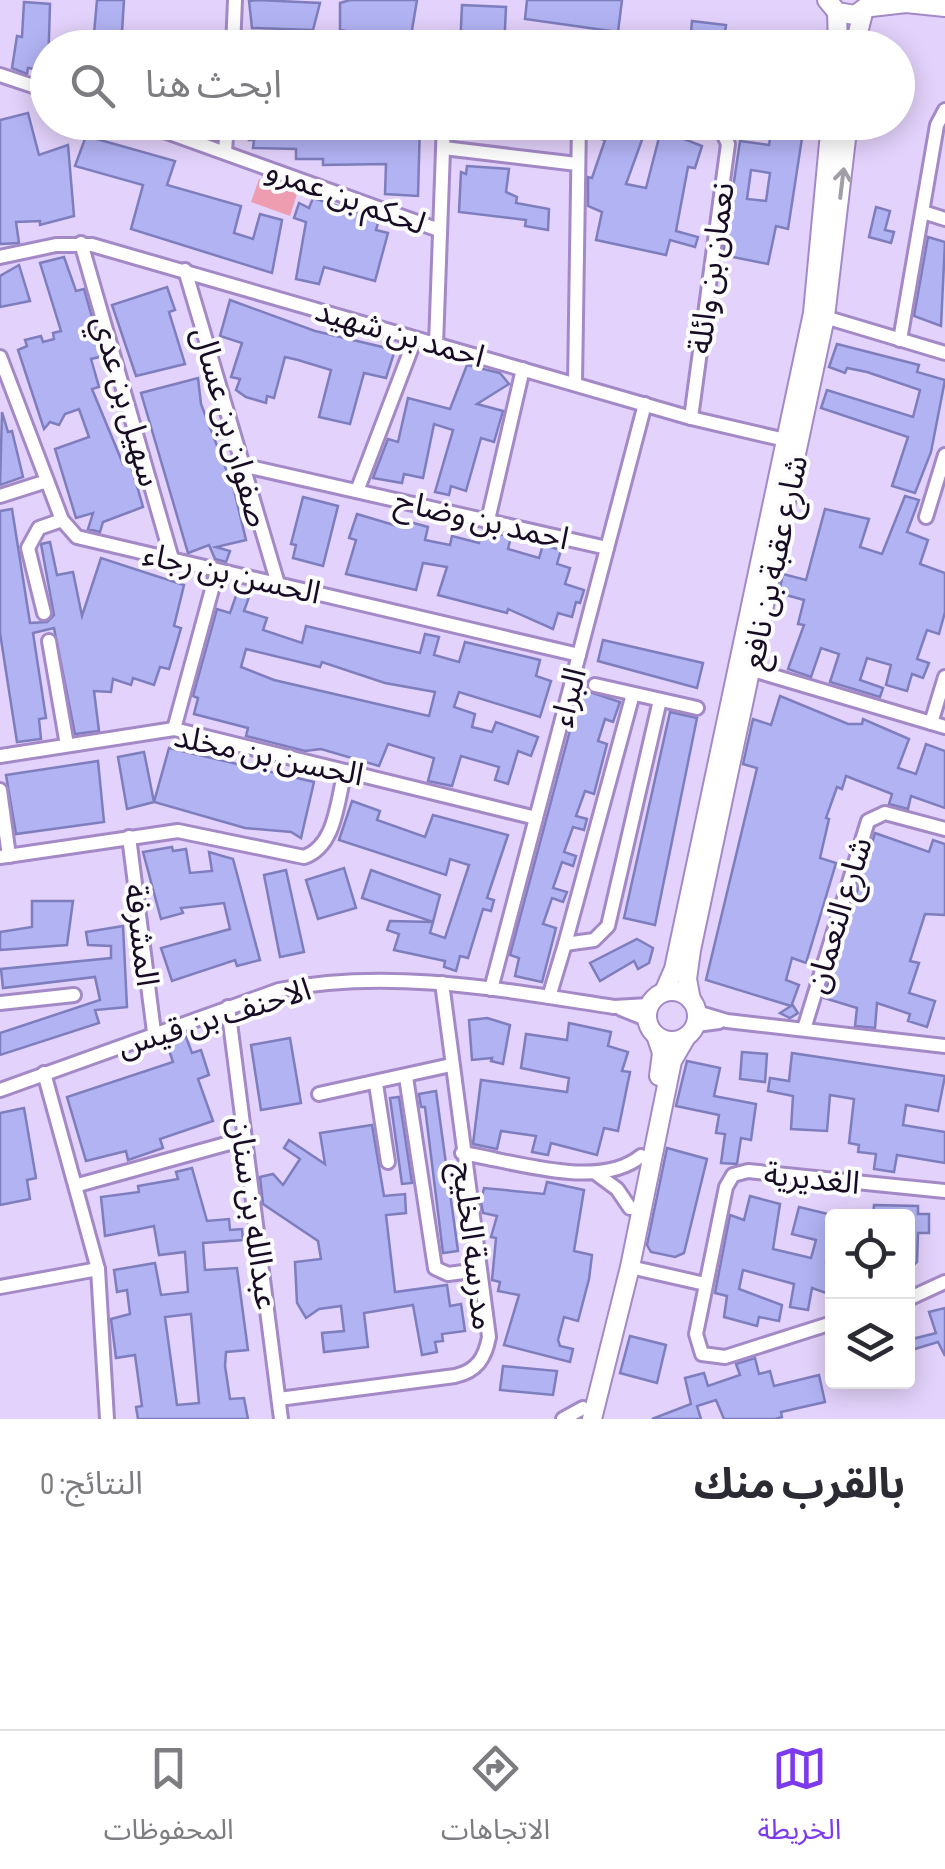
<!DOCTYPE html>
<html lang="ar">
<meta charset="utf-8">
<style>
:root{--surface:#fff;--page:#f2f2f3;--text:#2b2b33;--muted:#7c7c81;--line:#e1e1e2;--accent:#7c3aed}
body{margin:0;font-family:"Sofia Sans Condensed","Noto Sans Arabic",sans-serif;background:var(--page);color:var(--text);direction:rtl}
.controls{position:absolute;right:30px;bottom:30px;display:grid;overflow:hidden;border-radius:10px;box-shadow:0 5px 25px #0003}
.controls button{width:90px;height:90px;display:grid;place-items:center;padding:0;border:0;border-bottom:2px solid var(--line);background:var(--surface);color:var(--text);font:50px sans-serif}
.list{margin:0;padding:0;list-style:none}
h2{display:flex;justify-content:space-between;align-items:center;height:130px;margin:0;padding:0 40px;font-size:42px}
h2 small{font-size:32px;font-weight:400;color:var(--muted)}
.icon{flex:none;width:55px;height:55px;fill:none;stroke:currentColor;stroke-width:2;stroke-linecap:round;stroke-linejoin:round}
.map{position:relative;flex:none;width:945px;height:1419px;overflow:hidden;direction:ltr}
.search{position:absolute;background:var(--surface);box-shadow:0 5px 25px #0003;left:30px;right:30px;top:30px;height:110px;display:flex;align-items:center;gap:25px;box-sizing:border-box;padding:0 35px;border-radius:55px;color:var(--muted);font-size:38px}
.sheet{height:310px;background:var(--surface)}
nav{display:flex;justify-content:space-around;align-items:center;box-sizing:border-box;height:140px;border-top:2px solid var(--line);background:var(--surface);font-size:28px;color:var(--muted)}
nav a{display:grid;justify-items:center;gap:5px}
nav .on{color:var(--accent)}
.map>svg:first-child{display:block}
.green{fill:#ee9db1}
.building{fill:#b2b3f3;stroke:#7e7dbd;stroke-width:2.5;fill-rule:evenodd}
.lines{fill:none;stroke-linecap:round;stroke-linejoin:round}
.street-casing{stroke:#a489c7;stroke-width:18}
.secondary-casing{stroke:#a489c7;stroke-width:22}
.street{stroke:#fff;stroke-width:12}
.secondary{stroke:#fff;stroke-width:18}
.oneway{stroke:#a29ea7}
.labels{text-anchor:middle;stroke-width:8;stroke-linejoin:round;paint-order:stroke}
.street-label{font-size:32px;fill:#170c24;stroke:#fcfcfc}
</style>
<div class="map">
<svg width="945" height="1419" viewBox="0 0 945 1419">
<rect width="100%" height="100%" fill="#e3d2fb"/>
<path class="green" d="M259 179 297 194 290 216 251 202Z"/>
<g class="building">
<path d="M97 0H124L121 48 93 45Z"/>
<path d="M258 0 320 3 313 30 252 28 249 1Z"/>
<path d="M350 0H417L410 42 340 30V3Z"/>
<path d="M527 0H622L618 32 525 19Z"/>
<path d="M24 2 50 4 48 71 28 68 27 74 12 68 17 36 22 37Z"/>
<path d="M462 5 506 7 504 48H460Z"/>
<path d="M692 21 726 25 723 48 690 44Z"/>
<path d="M28 113 39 155 68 145 74 216 40 225V221L16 222 19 243 0 244V120Z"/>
<path d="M386 122H420L418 196 385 194 386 164 323 165V159H296V149L253 148 254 140H249L252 125 386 134Z"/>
<path d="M597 122 647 126 626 184 646 188 661 130 702 146 695 168 688 167 676 231 698 237 695 247 670 240 666 255 596 240 602 212 588 206V177L592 178 605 140 594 137Z"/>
<path d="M771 132 802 138 788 229 776 226 768 264 723 255 740 141 769 145ZM751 170 770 173 766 201 747 199Z"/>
<path d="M86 136 175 161 167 185 241 206 234 233 253 239 260 214 282 220 272 273 131 229 143 185 75 166Z"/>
<path d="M467 166 509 169 506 192 517 197 516 203 549 209 548 230 525 226 526 220 459 212 461 172 466 174Z"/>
<path d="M313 198 379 219 376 230 388 233 375 281 324 267 319 284 296 279 306 222 294 218 299 203 309 208Z"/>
<path d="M876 207 890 211 885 230 894 232 891 243 869 237Z"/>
<path d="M928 237 945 242 941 326 914 316Z"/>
<path d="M64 257 76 291 84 289 103 356 91 359 99 387 92 389 123 464 130 462 143 507 103 522 100 532 88 529 93 513 76 518 55 449 89 437 79 409 65 414 59 425 50 422 44 429 18 350 27 346 25 340 41 336 43 342 54 339 53 333 61 331 40 263Z"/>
<path d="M19 265 30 301 0 307V276Z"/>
<path d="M167 287 175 310 169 312 185 364 136 376 112 305Z"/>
<path d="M230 300 315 331 395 350 386 378 364 373 350 424 319 417 331 370 298 360 285 357 274 398 267 396 266 403 246 397 236 390 240 379 231 377 242 343 220 336Z"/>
<path d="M837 344 919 365 917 372 945 380 931 452 915 493 892 486 908 437 821 408 827 390 913 417 920 390 867 372 847 368 845 373 829 367Z"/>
<path d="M467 365 500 373 509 384 477 404 503 411 494 442 481 438 466 491 451 486 449 495 435 492 453 430 434 424 423 478 404 474 402 483 373 478 388 439 398 442 408 398 450 409Z"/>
<path d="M198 378 201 404 234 490 246 540 216 547 230 551 226 562 215 559 209 545 188 553 141 393Z"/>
<path d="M2 412 8 432 12 431 23 477 0 485Z"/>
<path d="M905 496 919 500 907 532 928 540 920 564 945 573V612L939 634 927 630 917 659 929 663 923 678 912 674 907 691 886 685 891 665 867 658 860 680 883 688 880 697 830 682 839 654 821 648 811 677 788 669 804 625 798 624 804 600 779 593 783 574 806 580 825 509 869 519 860 547 882 554Z"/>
<path d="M303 497 338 506 323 566 293 558 296 545 291 544Z"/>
<path d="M12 509 30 623 47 622 54 615 41 544 50 542 57 575 73 572 82 616 101 558 184 585 174 626 181 628 169 669 160 667 154 685 133 678 131 685 113 679 111 692 94 691 99 731 75 734 54 628 33 633 46 718 39 719 41 739 17 742 0 633V511Z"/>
<path d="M357 514 397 526 399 519 428 527 425 540 450 545 452 536 479 543 483 530 511 537 508 549 539 558 543 545 561 550 557 564 570 568 565 584 584 590 580 603 576 602 572 617 558 613 553 629 508 609 507 613 438 595 447 567 423 563 416 590 346 574 356 540 349 538Z"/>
<path d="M238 590 250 594 244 611 267 618 263 630 302 643 306 626 420 653 425 634 439 637 434 655 459 662 465 642 540 660 536 676 551 681 540 717 459 692 454 707 475 714 472 727 492 732 496 722 538 737 531 756 518 751 508 784 495 780 499 767 461 756 452 786 428 781 434 758 388 744 379 766 321 749 305 751 246 736 248 728 194 714 198 698 193 696 217 609 230 613ZM246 649 320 667 322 662 385 683 435 692 429 716 274 680 241 667Z"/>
<path d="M603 640 703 663 697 688 598 661Z"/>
<path d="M581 689 620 702 613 722 605 719 598 741 607 744 594 794 585 791 576 816 587 819 584 830 573 827 564 852 576 856 573 866 562 862 553 888 567 892 563 902 552 898 543 924 556 928 542 982 515 976 519 958 510 955Z"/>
<path d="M780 696 848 724H862L863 719 909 739 898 768 916 774 926 744 945 751V808L911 796 908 809 889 804 892 794 846 776 842 789 837 787 826 818 829 819 820 858 836 863 806 963 792 958 786 980 799 985 792 1004 798 1013 790 1018 780 1013 791 1006 706 980 757 768 743 764 753 719 771 725Z"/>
<path d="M670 712 697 718 655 925 624 918Z"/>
<path d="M169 748 314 782 301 838 291 832 245 828 154 802Z"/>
<path d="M144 752 154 802 127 809 118 757Z"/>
<path d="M98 761 104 822 16 834 6 775Z"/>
<path d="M352 801 380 811 377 820 425 837 433 815 508 835 487 898 494 900 491 911 483 909 468 958 460 956 456 971 444 967 445 961 394 950 399 934 387 930 390 921 433 922 430 933 445 938 469 865 450 859 446 875 339 840Z"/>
<path d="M875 833 929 852 933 840 945 844V915L925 914 910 961 919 963 909 993 935 1001 927 1027 908 1021 910 1014 877 1003 875 1028 855 1026 857 1008 824 998Z"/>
<path d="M172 847 173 851 186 849 190 873 212 871 209 852 233 859 260 960 237 966 235 960 172 981 161 948 230 929 224 903 181 908 183 913 161 919 143 852Z"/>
<path d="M344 868 356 908 318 919 306 880Z"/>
<path d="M286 870 304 952 280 957 264 875Z"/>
<path d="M371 870 440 895 433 922 362 898Z"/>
<path d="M32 901H73L67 945 0 950V932L32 927Z"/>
<path d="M123 926 127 1007 95 1010 99 1023 0 1055V1033L100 1000 95 977 3 988 1 969 111 958V946L88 945 86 932Z"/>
<path d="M637 939 653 948 649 963 638 969 634 961 600 981 590 963Z"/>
<path d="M487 1018 510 1025 503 1064 491 1061 492 1058 472 1060 469 1020Z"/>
<path d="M569 1023 611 1032 608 1046 628 1052 622 1071 630 1072 618 1131 604 1128 597 1155 551 1143 548 1155 532 1152 536 1136 501 1131 497 1149 473 1144 481 1080 567 1092 569 1078 521 1068 526 1034 567 1040Z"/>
<path d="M186 1037 192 1053 201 1050 209 1075 198 1079 213 1121 160 1139 163 1148 128 1160 126 1151 86 1161 67 1097 173 1062 167 1044Z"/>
<path d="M290 1038 301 1103 261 1110 251 1045Z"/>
<path d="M742 1052 767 1054 765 1082 740 1079Z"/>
<path d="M792 1053 945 1076 938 1111 906 1105 903 1125 945 1132V1163L897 1155 894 1172 874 1169 876 1154 858 1152 859 1145 849 1143 854 1099 830 1095 827 1131 791 1129 793 1096 768 1091 770 1078 789 1081Z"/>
<path d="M687 1061 720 1068 714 1096 756 1104 751 1140 741 1138 737 1164 721 1163 725 1134 716 1133 719 1115 676 1106Z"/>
<path d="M436 1091 458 1251 443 1253 425 1107H421L419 1094Z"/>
<path d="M399 1097 412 1183 402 1184 390 1098Z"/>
<path d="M24 1108 36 1178 27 1180 30 1199 0 1205V1113Z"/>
<path d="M372 1125 384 1196 405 1194 406 1213 386 1215 395 1292 447 1285 450 1306 461 1304 465 1331 442 1334 443 1341 435 1342 437 1352 422 1355 413 1305 364 1313 368 1347 324 1352 322 1333 344 1331 341 1306 319 1309 306 1318 297 1303 295 1262 321 1259 318 1241 263 1204 260 1177 273 1174 283 1185 300 1159 284 1148 289 1140 325 1164 320 1133Z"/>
<path d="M667 1148 707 1159 684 1253 675 1257 651 1252 647 1245Z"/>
<path d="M192 1168 207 1221 229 1219 230 1230 242 1229 243 1240 203 1243 205 1270 237 1268 248 1350 226 1352 225 1366 230 1399 244 1398 248 1419H138L136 1407 142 1406 135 1355 116 1358 111 1319 130 1314 127 1290 117 1292 114 1270 155 1263 161 1295 188 1292 185 1252 159 1255 154 1226 105 1236 101 1197 139 1192 138 1186 178 1179 176 1172ZM191 1314 199 1403 177 1405 165 1317Z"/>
<path d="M547 1182 584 1190 574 1251 592 1255 589 1279 578 1321 564 1317 558 1340 560 1346 573 1349 570 1362 504 1345 519 1295 498 1291 500 1282 492 1280 496 1238 491 1237 497 1216 483 1213 481 1202 484 1188 544 1194Z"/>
<path d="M750 1196 780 1204 773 1249 811 1258 816 1240 792 1234 799 1207 832 1215 826 1262 832 1264V1276L826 1293 812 1288 808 1310 790 1307 794 1284 743 1270 739 1289 782 1305 779 1321 759 1317 757 1326 724 1317 727 1296 715 1293 730 1215 744 1220Z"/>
<path d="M874 1205 918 1206V1214H929V1233H918L917 1262 908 1270V1216H873Z"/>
<path d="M945 1308V1356L938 1342 908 1351V1340L936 1333 929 1312Z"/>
<path d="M630 1336 666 1345 657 1383 620 1373Z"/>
<path d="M755 1358 759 1374 770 1371 774 1386 819 1375 825 1402 781 1412 782 1417 775 1419H724L716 1400 697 1406 701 1419H652L691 1404 685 1378 704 1373 708 1386 740 1375 736 1364Z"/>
<path d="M503 1366 557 1371 553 1395 500 1390Z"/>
</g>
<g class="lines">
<g class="street-casing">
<g id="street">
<path d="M233 48 235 0"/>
<path d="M0 75 48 91"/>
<path d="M139 122 439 230"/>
<path d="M444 148 577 164"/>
<path d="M225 152 227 122"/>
<path d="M923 212 945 219"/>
<path d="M81 243 172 559"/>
<path d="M0 257 56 245H92L691 418 794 442"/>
<path d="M185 270 278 584"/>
<path d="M818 315 945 353"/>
<path d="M900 340 937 125 945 110"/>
<path d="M436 345 444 122"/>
<path d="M0 357 62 520 77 537 579 655"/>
<path d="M575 384 579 122"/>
<path d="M691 418 728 144 718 122"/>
<path d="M241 465 607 548"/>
<path d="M357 491 415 339"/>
<path d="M0 496 47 481"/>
<path d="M926 517 945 455"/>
<path d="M488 520 523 369"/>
<path d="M44 613 28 548 39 528 62 520"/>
<path d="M49 641 67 745"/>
<path d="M746 668 945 727"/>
<path d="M595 685 697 708"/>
<path d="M633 694 565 944 594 940 608 926 660 700"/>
<path d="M931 723 945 677"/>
<path d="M174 729 217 571"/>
<path d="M0 756 174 729 536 818"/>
<path d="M0 790 9 856"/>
<path d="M129 837 154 1032"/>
<path d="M0 857 178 831 304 857C336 846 337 801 345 771"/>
<path d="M491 989 645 404"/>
<path d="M549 997 565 944"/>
<path d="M0 1003 74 995"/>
<path d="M228 1007 281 1419"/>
<path d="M621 1009 646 1019"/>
<path d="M697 1012 727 1021 945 1046"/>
<path d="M696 1025 719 1022"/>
<path d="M804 1029 868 821 885 813 945 829"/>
<path d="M44 1073 98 1269 107 1419"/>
<path d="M406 1077 435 1268 448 1274 479 1270"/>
<path d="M376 1084 388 1162"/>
<path d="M0 1090 279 990C390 968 503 990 614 1007L649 1005"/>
<path d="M319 1094 451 1065"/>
<path d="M462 1153C513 1161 599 1191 641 1156"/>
<path d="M598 1175 617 1189 630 1208"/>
<path d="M78 1185 244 1139"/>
<path d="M630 1267 705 1284"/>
<path d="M0 1287 98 1269"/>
<path d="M908 1299 945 1282"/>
<path d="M832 1323 725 1357 702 1354 696 1334 726 1187 733 1175 748 1171 945 1191"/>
<path d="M279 1399 455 1376C477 1371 485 1358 489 1337L442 983"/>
<path d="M563 1419 583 1408"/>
</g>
</g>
<g class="secondary-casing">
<g id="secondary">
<path d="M827 0 837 12 855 15 876 0"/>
<path d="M871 7 906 3 945 7"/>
<path d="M837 12 838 48"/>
<path d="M854 48 863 13"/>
<circle cx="672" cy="1016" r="25"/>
<path d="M664 992 674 969 813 313 831 122"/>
<path d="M691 1000 687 979 691 950 825 317 848 122"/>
<path d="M657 1038 662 1053 659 1076"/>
<path d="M592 1419 630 1267 672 1061 686 1037"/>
</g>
</g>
<use href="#street" class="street"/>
<use href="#secondary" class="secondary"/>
</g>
<defs><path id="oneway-shaft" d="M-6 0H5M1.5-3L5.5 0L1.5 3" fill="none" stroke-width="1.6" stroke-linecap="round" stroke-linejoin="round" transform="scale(2.5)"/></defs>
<use class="oneway" href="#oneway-shaft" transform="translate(842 183) rotate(-83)"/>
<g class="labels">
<g class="street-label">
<text transform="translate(346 196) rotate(20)" y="11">لحكم بن عمرو</text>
<text transform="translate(711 268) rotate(-82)" y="11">نعمان بن وائلة</text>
<text transform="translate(400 333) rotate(16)" y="11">احمد بن شهيد</text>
<text transform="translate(127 401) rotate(74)" y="11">سهيل بن عدي</text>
<text transform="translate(231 427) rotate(74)" y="11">صفوان بن عسال</text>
<text transform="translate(482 519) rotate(13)" y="11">احمد بن وضاح</text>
<text transform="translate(774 562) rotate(-78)" y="11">شارع عقبة بن نافع</text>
<text transform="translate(232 573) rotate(13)" y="11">الحسن بن رجاء</text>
<text transform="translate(568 697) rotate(-75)" y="11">البراء</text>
<text transform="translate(269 755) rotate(12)" y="11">الحسن بن مخلد</text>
<text transform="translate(838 915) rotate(-73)" y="11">شارع النعمان</text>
<text transform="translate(142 935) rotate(83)" y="11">المشرفة</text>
<text transform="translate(214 1017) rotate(-17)" y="11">الاحنف بن قيس</text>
<text transform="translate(812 1178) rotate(6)" y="11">الغديرية</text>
<text transform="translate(254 1213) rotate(82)" y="11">عبدالله بن سنان</text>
<text transform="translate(474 1246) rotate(83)" y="11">مدرسة الخليج</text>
</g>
</g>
</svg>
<div class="controls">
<button><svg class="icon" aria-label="locate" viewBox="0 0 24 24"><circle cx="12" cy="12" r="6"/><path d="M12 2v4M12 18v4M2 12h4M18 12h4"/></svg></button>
<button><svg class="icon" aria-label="layers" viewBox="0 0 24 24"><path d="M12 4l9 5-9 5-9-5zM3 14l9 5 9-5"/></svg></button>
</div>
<div class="search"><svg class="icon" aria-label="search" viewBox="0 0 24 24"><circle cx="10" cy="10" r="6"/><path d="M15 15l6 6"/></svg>ابحث هنا</div>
</div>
<section class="sheet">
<h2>بالقرب منك<small>النتائج: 0</small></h2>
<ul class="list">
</ul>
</section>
<nav>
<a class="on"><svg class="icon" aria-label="map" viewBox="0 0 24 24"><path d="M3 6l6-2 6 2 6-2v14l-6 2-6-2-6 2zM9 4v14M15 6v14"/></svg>الخريطة</a>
<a><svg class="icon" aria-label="directions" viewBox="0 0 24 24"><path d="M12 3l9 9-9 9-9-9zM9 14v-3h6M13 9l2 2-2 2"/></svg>الاتجاهات</a>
<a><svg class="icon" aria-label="saved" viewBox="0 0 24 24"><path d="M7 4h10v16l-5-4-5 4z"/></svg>المحفوظات</a>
</nav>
